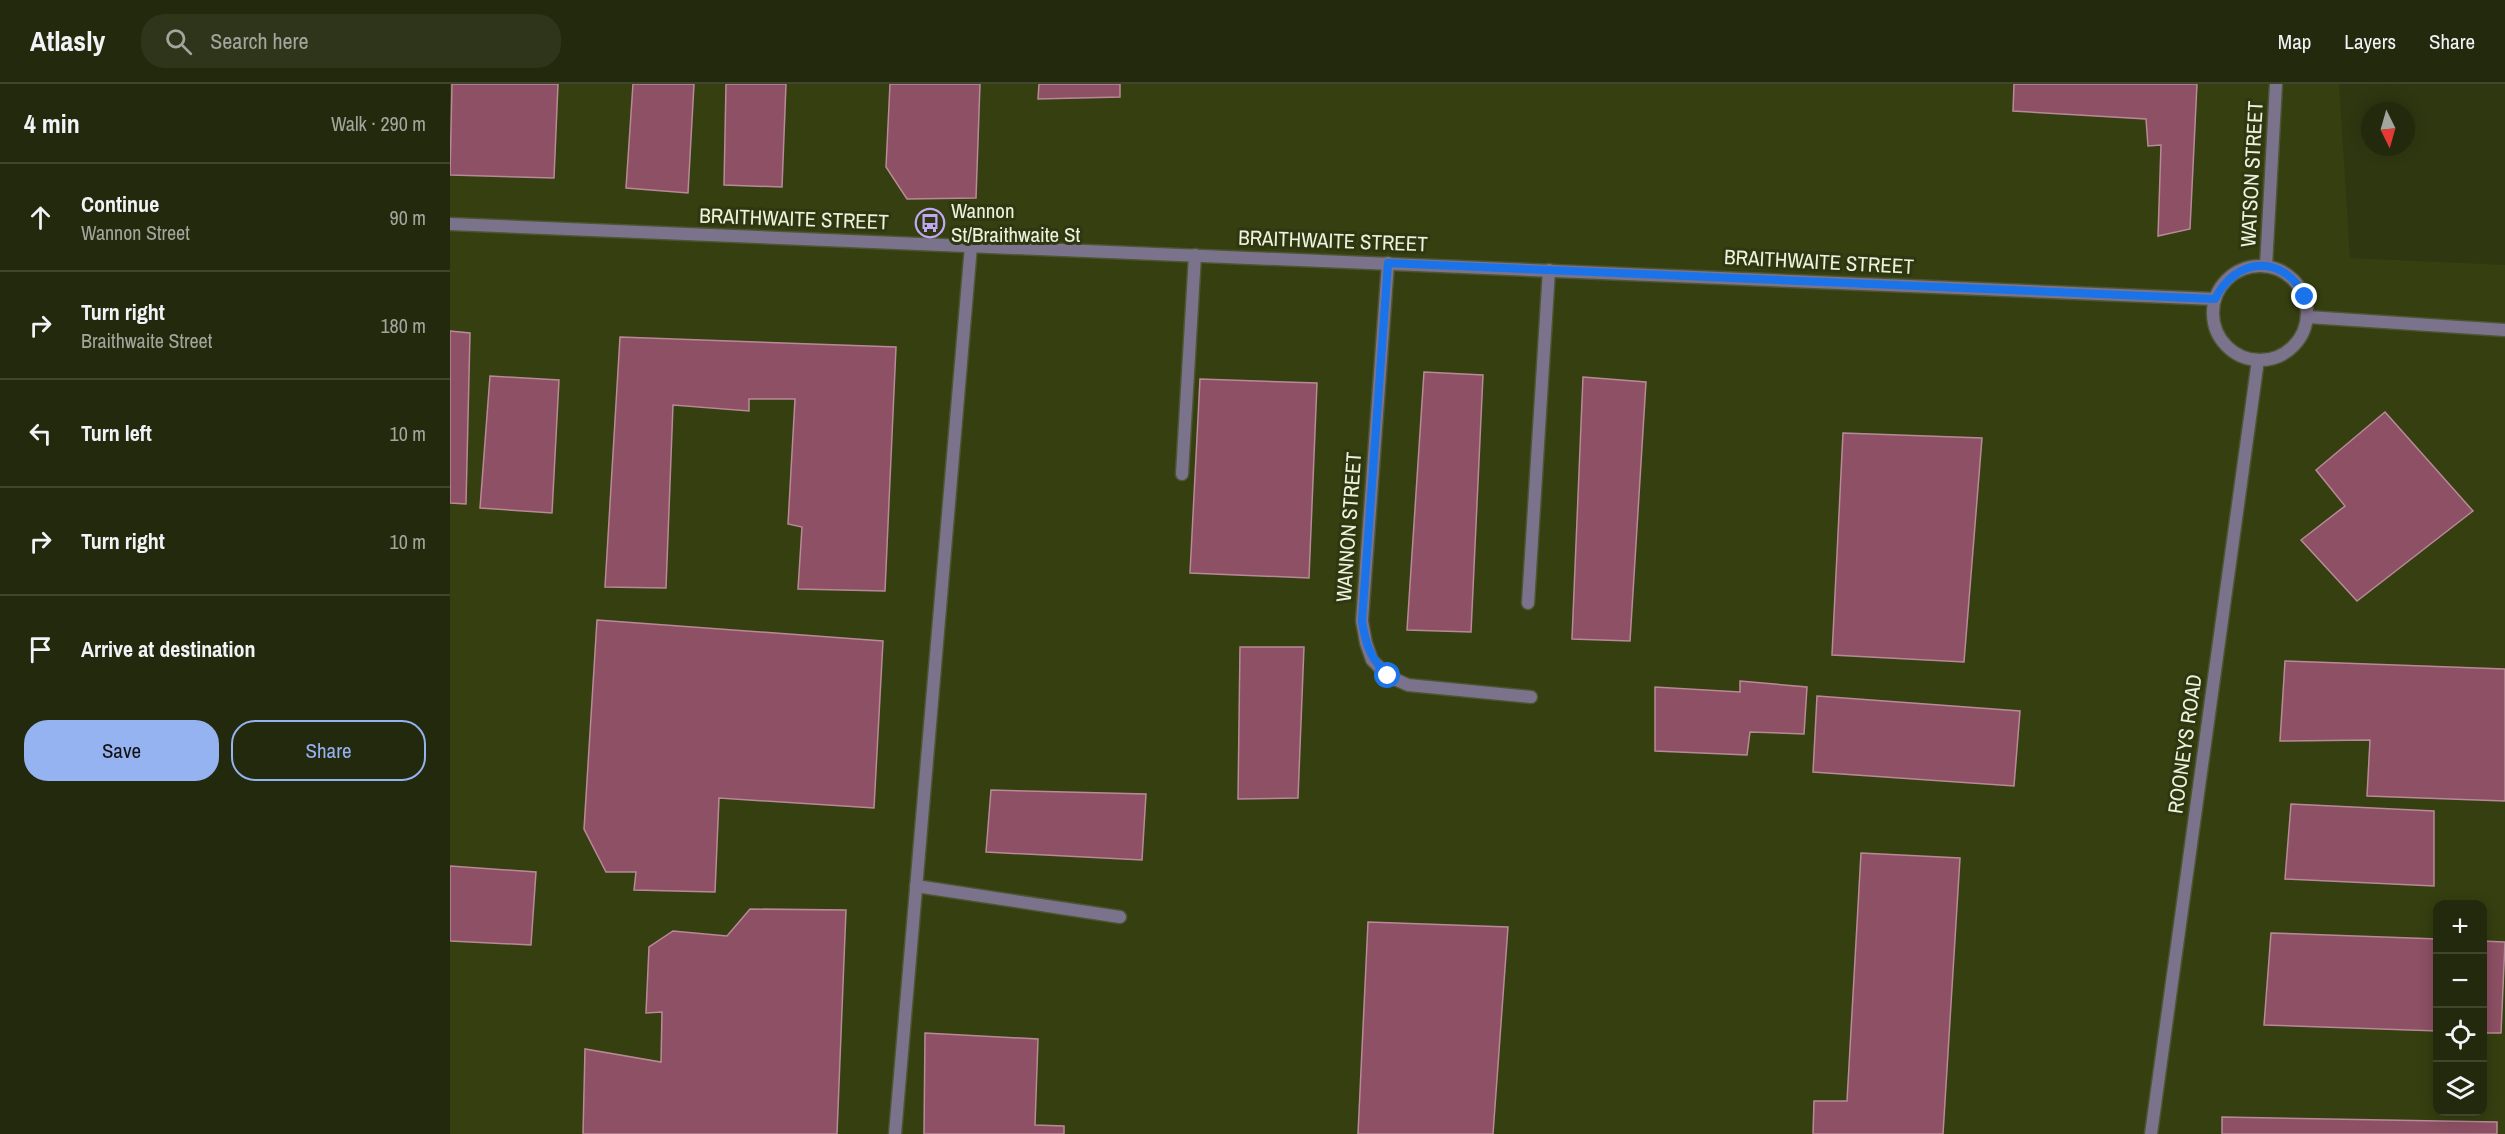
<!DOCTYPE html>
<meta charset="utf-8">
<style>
:root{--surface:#23290d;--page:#2f351b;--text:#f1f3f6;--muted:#a3a69d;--line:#40452e;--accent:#95b2f1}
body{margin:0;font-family:"Archivo Narrow",sans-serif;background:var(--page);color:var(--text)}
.controls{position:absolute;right:18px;bottom:18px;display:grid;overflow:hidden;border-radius:12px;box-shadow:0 3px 15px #0003}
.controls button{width:54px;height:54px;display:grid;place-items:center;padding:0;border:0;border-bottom:2px solid var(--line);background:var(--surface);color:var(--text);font:30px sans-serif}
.compass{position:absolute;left:1911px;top:18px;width:54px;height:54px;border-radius:50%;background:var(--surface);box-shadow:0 3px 15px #0003;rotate:175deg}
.stop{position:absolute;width:18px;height:18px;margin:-14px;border:4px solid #1a73e8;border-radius:50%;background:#fff}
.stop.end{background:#1a73e8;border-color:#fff;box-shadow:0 2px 6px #0008}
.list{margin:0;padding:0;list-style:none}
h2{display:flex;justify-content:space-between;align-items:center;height:78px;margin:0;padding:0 24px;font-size:26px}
h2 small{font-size:20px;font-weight:400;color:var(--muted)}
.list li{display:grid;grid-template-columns:39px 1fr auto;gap:18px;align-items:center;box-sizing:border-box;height:108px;padding:0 24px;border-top:2px solid var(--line)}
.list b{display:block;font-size:22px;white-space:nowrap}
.list p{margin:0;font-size:20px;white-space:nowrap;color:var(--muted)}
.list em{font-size:20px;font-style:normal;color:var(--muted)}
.actions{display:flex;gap:12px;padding:18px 24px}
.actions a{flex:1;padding:14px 0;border:2px solid var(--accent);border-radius:24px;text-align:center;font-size:21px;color:var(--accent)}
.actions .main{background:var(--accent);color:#111}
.icon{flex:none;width:33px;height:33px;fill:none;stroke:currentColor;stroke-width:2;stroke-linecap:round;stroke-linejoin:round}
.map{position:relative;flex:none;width:2055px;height:1050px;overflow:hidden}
header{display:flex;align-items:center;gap:36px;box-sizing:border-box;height:84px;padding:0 30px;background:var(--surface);border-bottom:2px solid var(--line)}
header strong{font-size:28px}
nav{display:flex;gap:33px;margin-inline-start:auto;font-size:21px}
.search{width:420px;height:54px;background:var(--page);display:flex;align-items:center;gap:15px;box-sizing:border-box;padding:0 21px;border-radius:24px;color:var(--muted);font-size:22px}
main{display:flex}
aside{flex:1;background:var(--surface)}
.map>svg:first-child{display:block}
.built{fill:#353f10;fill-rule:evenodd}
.building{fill:#8d5064;stroke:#b88a98;stroke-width:1.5}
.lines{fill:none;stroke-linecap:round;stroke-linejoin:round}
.service-casing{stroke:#4d5532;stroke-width:15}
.tertiary-casing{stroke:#4d5532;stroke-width:15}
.service{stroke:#7b738c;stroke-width:12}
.tertiary{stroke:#7b738c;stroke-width:12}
.route{stroke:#1a73e8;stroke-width:8}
.labels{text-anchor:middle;stroke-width:6;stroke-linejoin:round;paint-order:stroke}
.street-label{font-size:21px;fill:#ecf2dd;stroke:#2f3711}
.poi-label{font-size:21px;fill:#ecf2dd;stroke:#2f3711;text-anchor:start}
</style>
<header>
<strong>Atlasly</strong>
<div class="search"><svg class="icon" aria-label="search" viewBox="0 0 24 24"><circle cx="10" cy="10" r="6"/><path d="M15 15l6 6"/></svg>Search here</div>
<nav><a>Map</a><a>Layers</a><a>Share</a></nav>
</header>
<main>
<aside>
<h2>4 min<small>Walk · 290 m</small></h2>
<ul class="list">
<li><svg class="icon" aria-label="ahead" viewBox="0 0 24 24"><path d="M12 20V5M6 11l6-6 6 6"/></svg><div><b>Continue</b><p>Wannon Street</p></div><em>90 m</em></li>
<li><svg class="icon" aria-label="right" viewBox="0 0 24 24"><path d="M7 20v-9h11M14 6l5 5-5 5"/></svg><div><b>Turn right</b><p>Braithwaite Street</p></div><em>180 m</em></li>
<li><svg class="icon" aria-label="left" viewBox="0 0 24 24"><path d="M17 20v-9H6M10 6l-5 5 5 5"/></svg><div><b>Turn left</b></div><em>10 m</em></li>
<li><svg class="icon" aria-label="right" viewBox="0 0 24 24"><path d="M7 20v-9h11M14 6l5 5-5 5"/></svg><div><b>Turn right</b></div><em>10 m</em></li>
<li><svg class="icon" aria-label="arrive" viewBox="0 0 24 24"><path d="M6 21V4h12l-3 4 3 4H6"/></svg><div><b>Arrive at destination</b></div></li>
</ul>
<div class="actions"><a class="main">Save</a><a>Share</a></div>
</aside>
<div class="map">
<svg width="2055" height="1050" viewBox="0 0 2055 1050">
<rect width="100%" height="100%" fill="#2f3711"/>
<path class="built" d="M0 0H1889L1900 174 2055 181V1050H0ZM1988 820H2032V1028H1988Z"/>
<g class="building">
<path d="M2 0H108L104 94 0 91Z"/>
<path d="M183 0H244L238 109 176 104Z"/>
<path d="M276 0H336L332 103 274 101Z"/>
<path d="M440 0H530L526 114 457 115 436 83Z"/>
<path d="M589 0H670V13L588 15Z"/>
<path d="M1564 0H1747L1740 145 1708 152 1711 61 1698 62 1696 35 1563 27Z"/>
<path d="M0 247 20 249 16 420 0 419Z"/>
<path d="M170 253 446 263 435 507 348 505 352 443 338 440 345 315H299V327L223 321 216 504 155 503Z"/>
<path d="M974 288 1033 291 1021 548 957 546Z"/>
<path d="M40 292 109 296 102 429 30 424Z"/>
<path d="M1133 293 1196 298 1180 557 1122 555Z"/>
<path d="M750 295 867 299 859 494 740 489Z"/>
<path d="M1935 328 2023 427 1907 517 1851 456 1895 422 1866 386Z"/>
<path d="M1393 349 1532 354 1514 578 1382 571Z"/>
<path d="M147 536 433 557 424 724 269 714 265 808 184 806 186 788H156L134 745Z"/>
<path d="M790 563H854L848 714 788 715Z"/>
<path d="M1835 577 2055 585V717L1917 712 1920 656 1830 657Z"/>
<path d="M1290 597 1357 603 1354 650 1300 648 1297 671 1205 667V603L1290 608Z"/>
<path d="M1367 612 1570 627 1564 702 1363 688Z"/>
<path d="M541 706 696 710 692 776 536 768Z"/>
<path d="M1841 720 1984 727V802L1835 795Z"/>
<path d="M1411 769 1510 774 1493 1050H1363L1364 1017H1397Z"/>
<path d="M0 782 86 788 81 861 0 857Z"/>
<path d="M300 825 396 826 387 1050H133L135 965 211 978 212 928 196 929 199 863 223 847 277 852Z"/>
<path d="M918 838 1058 843 1043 1050H908Z"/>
<path d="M1821 849 1988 855V947L1814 941Z"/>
<path d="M2032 857 2055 858 2051 949H2032Z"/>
<path d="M475 949 588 955 585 1041 614 1042V1050H474Z"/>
<path d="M1772 1033 2047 1038V1050H1772Z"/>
</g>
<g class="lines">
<g class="service-casing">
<g id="service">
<path d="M938 179 912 537 916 559 922 576 938 592 958 601 1081 613"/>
<path d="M732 390 745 171"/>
<path d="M1078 519 1099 186"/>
<path d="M466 802 670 833"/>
<path d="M445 1050 521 162"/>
</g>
</g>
<g class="tertiary-casing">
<g id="tertiary">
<path d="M0 140 1765 215"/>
<circle cx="1810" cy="229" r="47"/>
<path d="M1816 182 1826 0"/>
<path d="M1858 233 2055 246"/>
<path d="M1701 1050 1808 276"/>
</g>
</g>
<use href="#service" class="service"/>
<use href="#tertiary" class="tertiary"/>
</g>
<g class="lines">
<path class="route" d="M938 592C920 573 916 562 912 537L938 179 1765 215C1786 173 1833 169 1855 213"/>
</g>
<defs>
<g id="bus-ring" transform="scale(1.5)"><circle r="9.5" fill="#2f3711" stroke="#c1a8f3" stroke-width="1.5"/><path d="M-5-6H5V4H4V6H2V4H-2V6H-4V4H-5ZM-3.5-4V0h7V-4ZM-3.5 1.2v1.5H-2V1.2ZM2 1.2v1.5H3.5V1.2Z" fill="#c1a8f3"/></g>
</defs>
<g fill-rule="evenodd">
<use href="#bus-ring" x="480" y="139"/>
</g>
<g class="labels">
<g class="street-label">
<text transform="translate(1802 90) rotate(-87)" y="7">WATSON STREET</text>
<text transform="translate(344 135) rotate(2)" y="7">BRAITHWAITE STREET</text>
<text transform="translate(883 157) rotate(2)" y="7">BRAITHWAITE STREET</text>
<text transform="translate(1369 178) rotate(3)" y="7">BRAITHWAITE STREET</text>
<text transform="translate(899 443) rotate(-86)" y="7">WANNON STREET</text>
<text transform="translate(1735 660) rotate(-82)" y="7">ROONEYS ROAD</text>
</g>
<g class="poi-label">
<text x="501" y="134">Wannon<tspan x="501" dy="24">St/Braithwaite St</tspan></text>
</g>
</g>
</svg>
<div class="controls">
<button>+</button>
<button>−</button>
<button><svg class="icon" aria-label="locate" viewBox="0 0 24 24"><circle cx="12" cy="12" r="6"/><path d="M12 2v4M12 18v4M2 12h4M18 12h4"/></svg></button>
<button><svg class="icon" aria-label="layers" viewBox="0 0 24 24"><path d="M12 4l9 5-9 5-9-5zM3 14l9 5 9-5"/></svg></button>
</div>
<svg class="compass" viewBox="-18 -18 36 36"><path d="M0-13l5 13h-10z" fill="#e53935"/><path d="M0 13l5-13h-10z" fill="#a3a69d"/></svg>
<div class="stop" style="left:938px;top:592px"></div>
<div class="stop end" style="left:1855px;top:213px"></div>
</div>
</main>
